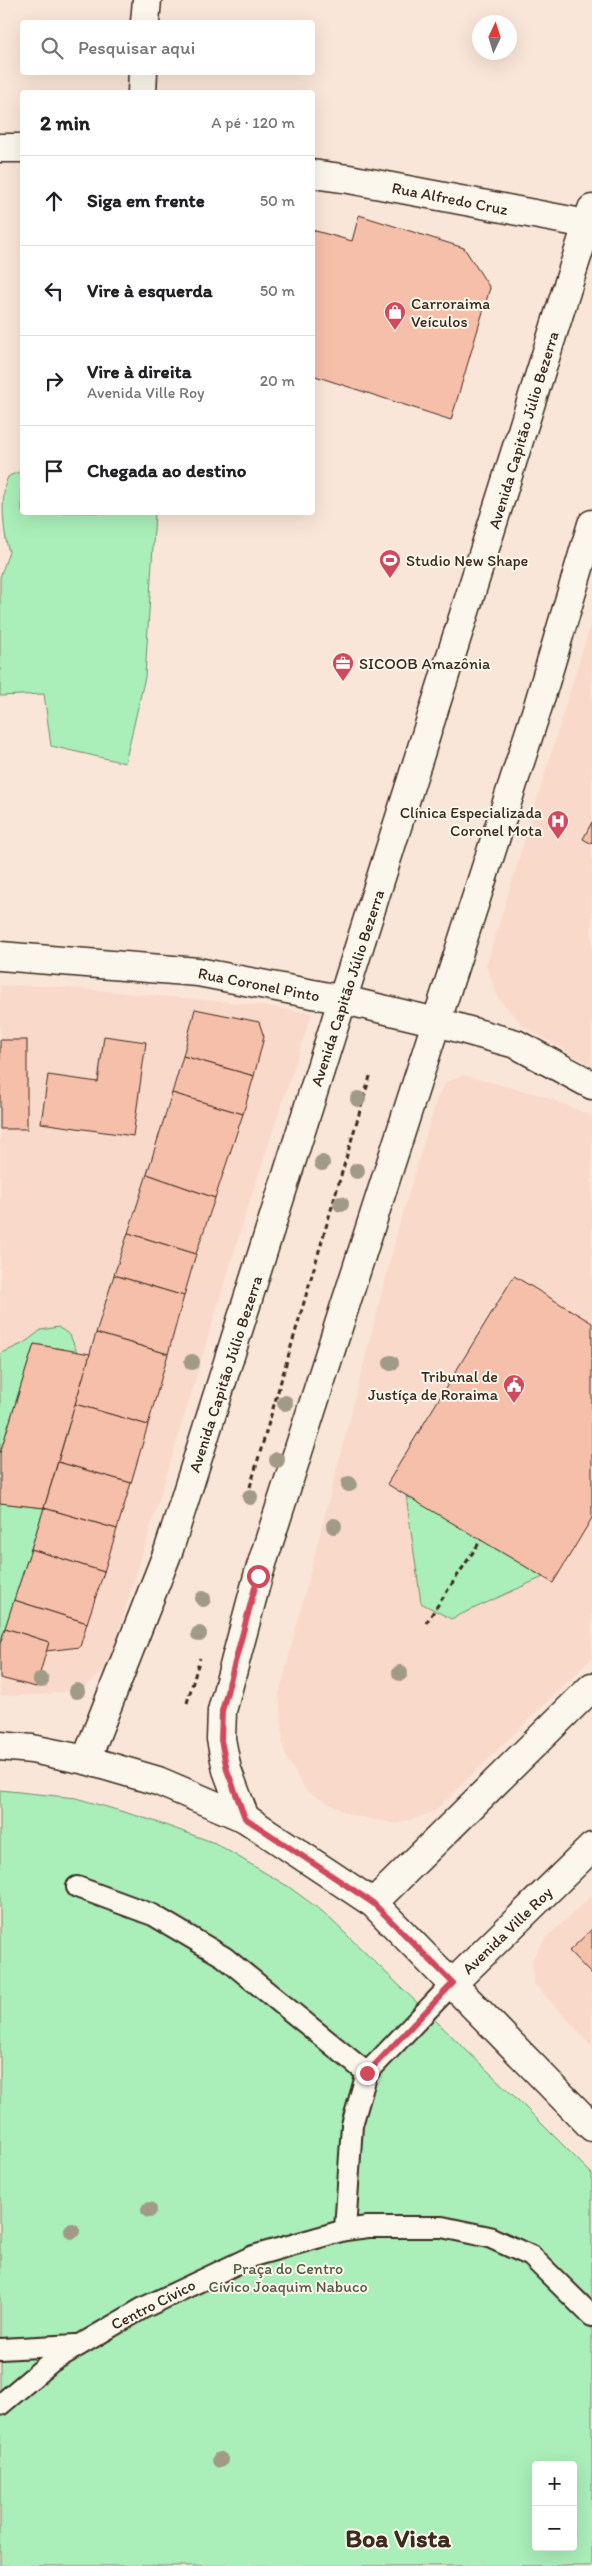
<!DOCTYPE html>
<html lang="pt">
<meta charset="utf-8">
<style>
:root{--surface:#fff;--page:#f6f6f6;--text:#202124;--muted:#757577;--line:#e0e0e0}
body{margin:0;font-family:Itim,sans-serif;background:var(--page);color:var(--text)}
.controls{position:absolute;right:15px;bottom:15px;display:grid;overflow:hidden;border-radius:5px;box-shadow:0 5px 20px #0002}
.controls button{width:45px;height:45px;display:grid;place-items:center;padding:0;border:0;border-bottom:1px solid var(--line);background:var(--surface);color:var(--text);font:25px sans-serif}
.compass{position:absolute;left:472px;top:15px;width:45px;height:45px;border-radius:50%;background:var(--surface);box-shadow:0 5px 20px #0002;rotate:4deg}
.stop{position:absolute;width:15px;height:15px;margin:-11px;border:4px solid #d1495b;border-radius:50%;background:#fff}
.stop.end{background:#d1495b;border-color:#fff;box-shadow:0 1px 5px #0008}
.list{margin:0;padding:0;list-style:none}
h2{display:flex;justify-content:space-between;align-items:center;height:65px;margin:0;padding:0 20px;font-size:21px}
h2 small{font-size:16px;font-weight:400;color:var(--muted)}
.list li{display:grid;grid-template-columns:32px 1fr auto;gap:15px;align-items:center;box-sizing:border-box;height:90px;padding:0 20px;border-top:1px solid var(--line)}
.list b{display:block;font-size:19px;white-space:nowrap}
.list p{margin:0;font-size:16px;white-space:nowrap;color:var(--muted)}
.list em{font-size:16px;font-style:normal;color:var(--muted)}
.icon{flex:none;width:28px;height:28px;fill:none;stroke:currentColor;stroke-width:2;stroke-linecap:round;stroke-linejoin:round}
.map{position:relative;flex:none;width:592px;height:2566px;overflow:hidden}
.search{position:absolute;background:var(--surface);box-shadow:0 5px 20px #0002;left:20px;top:20px;width:295px;height:55px;display:flex;align-items:center;gap:12px;box-sizing:border-box;padding:0 18px;border-radius:5px;color:var(--muted);font-size:19px}
.panel{position:absolute;background:var(--surface);box-shadow:0 5px 20px #0002;left:20px;top:90px;width:295px;height:425px;border-radius:5px}
.map>svg:first-child{display:block}
.built{fill:#f9daca}
.green{fill:#aaeeb9;stroke:#728c6c;fill-rule:evenodd}
.building{fill:#f6bfaa;stroke:#3b2a1e}
.lines{fill:none;stroke-linecap:round;stroke-linejoin:round}
.lane-casing{stroke:#3b2a1e;stroke-width:24}
.secondary-casing{stroke:#3b2a1e;stroke-width:31}
.primary-casing{stroke:#3b2a1e;stroke-width:31}
.path{stroke:#3b2a1e;stroke-width:3;stroke-dasharray:5 4;stroke-linecap:butt}
.lane{stroke:#fbf7ec;stroke-width:20}
.secondary{stroke:#fbf7ec;stroke-width:28}
.primary{stroke:#fbf7ec;stroke-width:28}
.tree{fill:#a09a87}
.route{stroke:#d1495b;stroke-width:6}
.labels{text-anchor:middle;stroke-width:4;stroke-linejoin:round;paint-order:stroke}
.street-label{font-size:16px;fill:#3b2a1e;stroke:#fbf7ec}
.poi-label{font-size:16px;fill:#3b2a1e;stroke:#fbf7ec;text-anchor:start}
.park-label{font-size:16px;fill:#575b45;stroke:#fbf7ec}
.town-label{font-size:26px;font-weight:bold;fill:#3b2a1e;stroke:#fbf7ec}
</style>
<div class="map">
<svg width="592" height="2566" viewBox="0 0 592 2566">
<rect width="100%" height="100%" fill="#fae6d8"/>
<filter id="ink" filterUnits="userSpaceOnUse"><feTurbulence type="fractalNoise" baseFrequency=".02" numOctaves="2"/><feDisplacementMap in="SourceGraphic" scale="10" xChannelSelector="R" yChannelSelector="G"/><feConvolveMatrix kernelMatrix="1 2 1 2 8 2 1 2 1" color-interpolation-filters="sRGB"/></filter>
<g filter="url(#ink)">
<g class="built">
<path d="M592 619V1066L523 1026 498 998 486 966Z"/>
<path d="M0 985 50 986 251 1004 312 1013 248 1207 108 1667 83 1689 41 1695 0 1696Z"/>
<path d="M463 1075 544 1096 592 1116V1658L434 1812 397 1824 350 1815 306 1791 284 1753 279 1694 398 1229 437 1098 446 1082Z"/>
<path d="M592 1895V2046L534 1984 532 1959 544 1940Z"/>
</g>
<g class="green">
<path d="M22 471V512L155 513 145 677 125 763 51 746 44 694 0 696V577L9 552C3 534 0 492 8 477 11 474 18 473 22 471Z"/>
<path d="M58 1327 70 1335 77 1352 34 1344 0 1453V1354L24 1343 41 1330Z"/>
<path d="M406 1495 543 1577 451 1619 421 1603Z"/>
<path d="M0 1503 44 1508 0 1644Z"/>
<path d="M0 1790 76 1798 151 1820 215 1843 289 1887 323 1912 517 2099 592 2174V2566H0ZM536 2465H573V2547H536Z"/>
</g>
<g class="building">
<path d="M359 215 464 248 490 288 451 420 312 375V230L352 241Z"/>
<path d="M592 822V844L583 839Z"/>
<path d="M195 1009 259 1022 264 1037 254 1076 183 1056Z"/>
<path d="M104 1036 146 1042 133 1136 41 1123 48 1075 98 1082Z"/>
<rect x="0" y="1040" width="27" height="89"/>
<path d="M183 1056 254 1076 243 1114 172 1093Z"/>
<path d="M172 1093 243 1114 215 1198 147 1174Z"/>
<path d="M147 1174 215 1198 196 1254 128 1233Z"/>
<path d="M128 1233 196 1254 184 1296 114 1275Z"/>
<path d="M114 1275 184 1296 168 1354 96 1333Z"/>
<path d="M514 1276 592 1323V1518L553 1583 387 1484Z"/>
<path d="M96 1333 168 1354 148 1425 75 1404Z"/>
<path d="M34 1344 90 1354 44 1508 0 1503V1453Z"/>
<path d="M75 1404 148 1425 131 1483 58 1462Z"/>
<path d="M58 1462 131 1483 117 1529 44 1508Z"/>
<path d="M44 1508 117 1529 104 1572 31 1549Z"/>
<path d="M31 1549 104 1572 87 1623 14 1600Z"/>
<path d="M14 1600 87 1623 80 1647 46 1651 49 1642 5 1628Z"/>
<path d="M5 1628 49 1642 36 1687 0 1678V1644Z"/>
<path d="M592 1929V1975L569 1951Z"/>
</g>
<g class="lines">
<g class="lane-casing">
<g id="lane">
<path d="M77 1887 153 1915 224 1957 367 2073"/>
<path d="M345 2230 352 2125 367 2073 453 1983"/>
<path d="M0 2349 76 2345"/>
<path d="M0 2405 51 2362 143 2308 253 2256 345 2230 368 2227H442L489 2237 531 2256 592 2316"/>
</g>
</g>
<g class="secondary-casing">
<g id="secondary">
<path d="M145 22 147 0"/>
<path d="M142 92 143 72"/>
<path d="M0 148H22"/>
<path d="M312 174 349 179 587 224"/>
<path d="M0 956 198 972 344 1000 437 1022 516 1044 592 1085"/>
</g>
</g>
<g class="primary-casing">
<g id="primary">
<path d="M0 1746 32 1749 86 1760 158 1781 245 1818 373 1903 592 2127"/>
<path d="M86 1760 169 1549 592 209"/>
<path d="M245 1818 227 1770 221 1739 222 1711 258 1576 538 706 592 524"/>
<path d="M373 1903 592 1687"/>
<path d="M453 1983 592 1847"/>
</g>
</g>
<g class="path">
<path d="M250 1487 371 1073"/>
<path d="M426 1623 481 1540"/>
<path d="M187 1703 200 1658"/>
</g>
<use href="#lane" class="lane"/>
<use href="#secondary" class="secondary"/>
<use href="#primary" class="primary"/>
</g>
<g class="tree">
<circle cx="358" cy="1099" r="8"/>
<circle cx="322" cy="1163" r="8"/>
<circle cx="357" cy="1171" r="8"/>
<circle cx="341" cy="1204" r="8"/>
<circle cx="192" cy="1362" r="8"/>
<circle cx="391" cy="1363" r="8"/>
<circle cx="285" cy="1403" r="8"/>
<circle cx="277" cy="1460" r="8"/>
<circle cx="349" cy="1484" r="8"/>
<circle cx="250" cy="1497" r="8"/>
<circle cx="334" cy="1526" r="8"/>
<circle cx="203" cy="1599" r="8"/>
<circle cx="199" cy="1634" r="8"/>
<circle cx="400" cy="1673" r="8"/>
<circle cx="41" cy="1680" r="8"/>
<circle cx="77" cy="1691" r="8"/>
<circle cx="149" cy="2210" r="8"/>
<circle cx="72" cy="2231" r="8"/>
<circle cx="220" cy="2460" r="8"/>
</g>
</g>
<g class="lines" filter="url(#ink)">
<path class="route" d="M258 1576 222 1711 221 1740 227 1770 245 1818 373 1903 453 1983 367 2073"/>
</g>
<defs>
<g id="shop-pin" transform="scale(1.125)"><path d="M0 17L-7.5 6A9.5 9.5 0 1 1 7.5 6Z" fill="#d1495b" stroke="#fbf7ec"/><path d="M-5-2.5h2.3a2.7 3.5 0 0 1 5.4 0H5L5.5 6h-11ZM-1.5-2.5h3a1.5 2.3 0 0 0-3 0Z" fill="#fff"/></g>
<g id="stadium-pin" transform="scale(1.125)"><path d="M0 17L-7.5 6A9.5 9.5 0 1 1 7.5 6Z" fill="#d1495b" stroke="#fbf7ec"/><path d="M0-5a6.5 5 0 1 0 0 10a6.5 5 0 1 0 0-10ZM-3.5-1.8h7v3.6h-7Z" fill="#fff"/></g>
<g id="office-pin" transform="scale(1.125)"><path d="M0 17L-7.5 6A9.5 9.5 0 1 1 7.5 6Z" fill="#d1495b" stroke="#fbf7ec"/><path d="M-6-3h4V-5.5h4V-3h4V5H-6ZM-1-4.5V-3h2v-1.5ZM-6 0V1H6V0Z" fill="#fff"/></g>
<g id="hospital-pin" transform="scale(1.125)"><path d="M0 17L-7.5 6A9.5 9.5 0 1 1 7.5 6Z" fill="#d1495b" stroke="#fbf7ec"/><path d="M-5-5h3v3.5h4V-5h3V5h-3V1.5h-4V5h-3Z" fill="#fff"/></g>
<g id="civic-pin" transform="scale(1.125)"><path d="M0 17L-7.5 6A9.5 9.5 0 1 1 7.5 6Z" fill="#d1495b" stroke="#fbf7ec"/><path d="M-.6-6.5H3V-4.5H.6V-3L4-1V1h2V6H-6V1h2V-1L-.6-3ZM-1.2 2.5V6h2.4V2.5Z" fill="#fff"/></g>
</defs>
<g fill-rule="evenodd">
<use href="#shop-pin" x="395" y="312"/>
<use href="#stadium-pin" x="390" y="560"/>
<use href="#office-pin" x="343" y="663"/>
<use href="#hospital-pin" x="558" y="821"/>
<use href="#civic-pin" x="514" y="1385"/>
</g>
<g class="labels">
<g class="street-label">
<text transform="translate(450 198) rotate(11)" y="6">Rua Alfredo Cruz</text>
<text transform="translate(523 430) rotate(-73)" y="6">Avenida Capitão Júlio Bezerra</text>
<text transform="translate(259 984) rotate(11)" y="6">Rua Coronel Pinto</text>
<text transform="translate(347 988) rotate(-72)" y="6">Avenida Capitão Júlio Bezerra</text>
<text transform="translate(225 1374) rotate(-72)" y="6">Avenida Capitão Júlio Bezerra</text>
<text transform="translate(507 1930) rotate(-44)" y="6">Avenida Ville Roy</text>
<text transform="translate(153 2304) rotate(-27)" y="6">Centro Cívico</text>
</g>
<g class="poi-label">
<text x="411" y="309">Carroraima<tspan x="411" dy="18">Veículos</tspan></text>
<text x="406" y="566">Studio New Shape</text>
<text x="359" y="669">SICOOB Amazônia</text>
<text x="542" y="818" text-anchor="end">Clínica Especializada<tspan x="542" dy="18">Coronel Mota</tspan></text>
<text x="498" y="1382" text-anchor="end">Tribunal de<tspan x="498" dy="18">Justíça de Roraima</tspan></text>
</g>
<g class="park-label">
<text x="288" y="2274">Praça do Centro<tspan x="288" dy="18">Cívico Joaquim Nabuco</tspan></text>
</g>
<g class="town-label">
<text x="398" y="2547">Boa Vista</text>
</g>
</g>
</svg>
<div class="controls">
<button>+</button>
<button>−</button>
</div>
<svg class="compass" viewBox="-18 -18 36 36"><path d="M0-13l5 13h-10z" fill="#e53935"/><path d="M0 13l5-13h-10z" fill="#757577"/></svg>
<div class="stop" style="left:258px;top:1576px"></div>
<div class="stop end" style="left:367px;top:2073px"></div>
<div class="search"><svg class="icon" aria-label="search" viewBox="0 0 24 24"><circle cx="10" cy="10" r="6"/><path d="M15 15l6 6"/></svg>Pesquisar aqui</div>
<section class="panel">
<h2>2 min<small>A pé · 120 m</small></h2>
<ul class="list">
<li><svg class="icon" aria-label="ahead" viewBox="0 0 24 24"><path d="M12 20V5M6 11l6-6 6 6"/></svg><div><b>Siga em frente</b></div><em>50 m</em></li>
<li><svg class="icon" aria-label="left" viewBox="0 0 24 24"><path d="M17 20v-9H6M10 6l-5 5 5 5"/></svg><div><b>Vire à esquerda</b></div><em>50 m</em></li>
<li><svg class="icon" aria-label="right" viewBox="0 0 24 24"><path d="M7 20v-9h11M14 6l5 5-5 5"/></svg><div><b>Vire à direita</b><p>Avenida Ville Roy</p></div><em>20 m</em></li>
<li><svg class="icon" aria-label="arrive" viewBox="0 0 24 24"><path d="M6 21V4h12l-3 4 3 4H6"/></svg><div><b>Chegada ao destino</b></div></li>
</ul>
</section>
</div>
